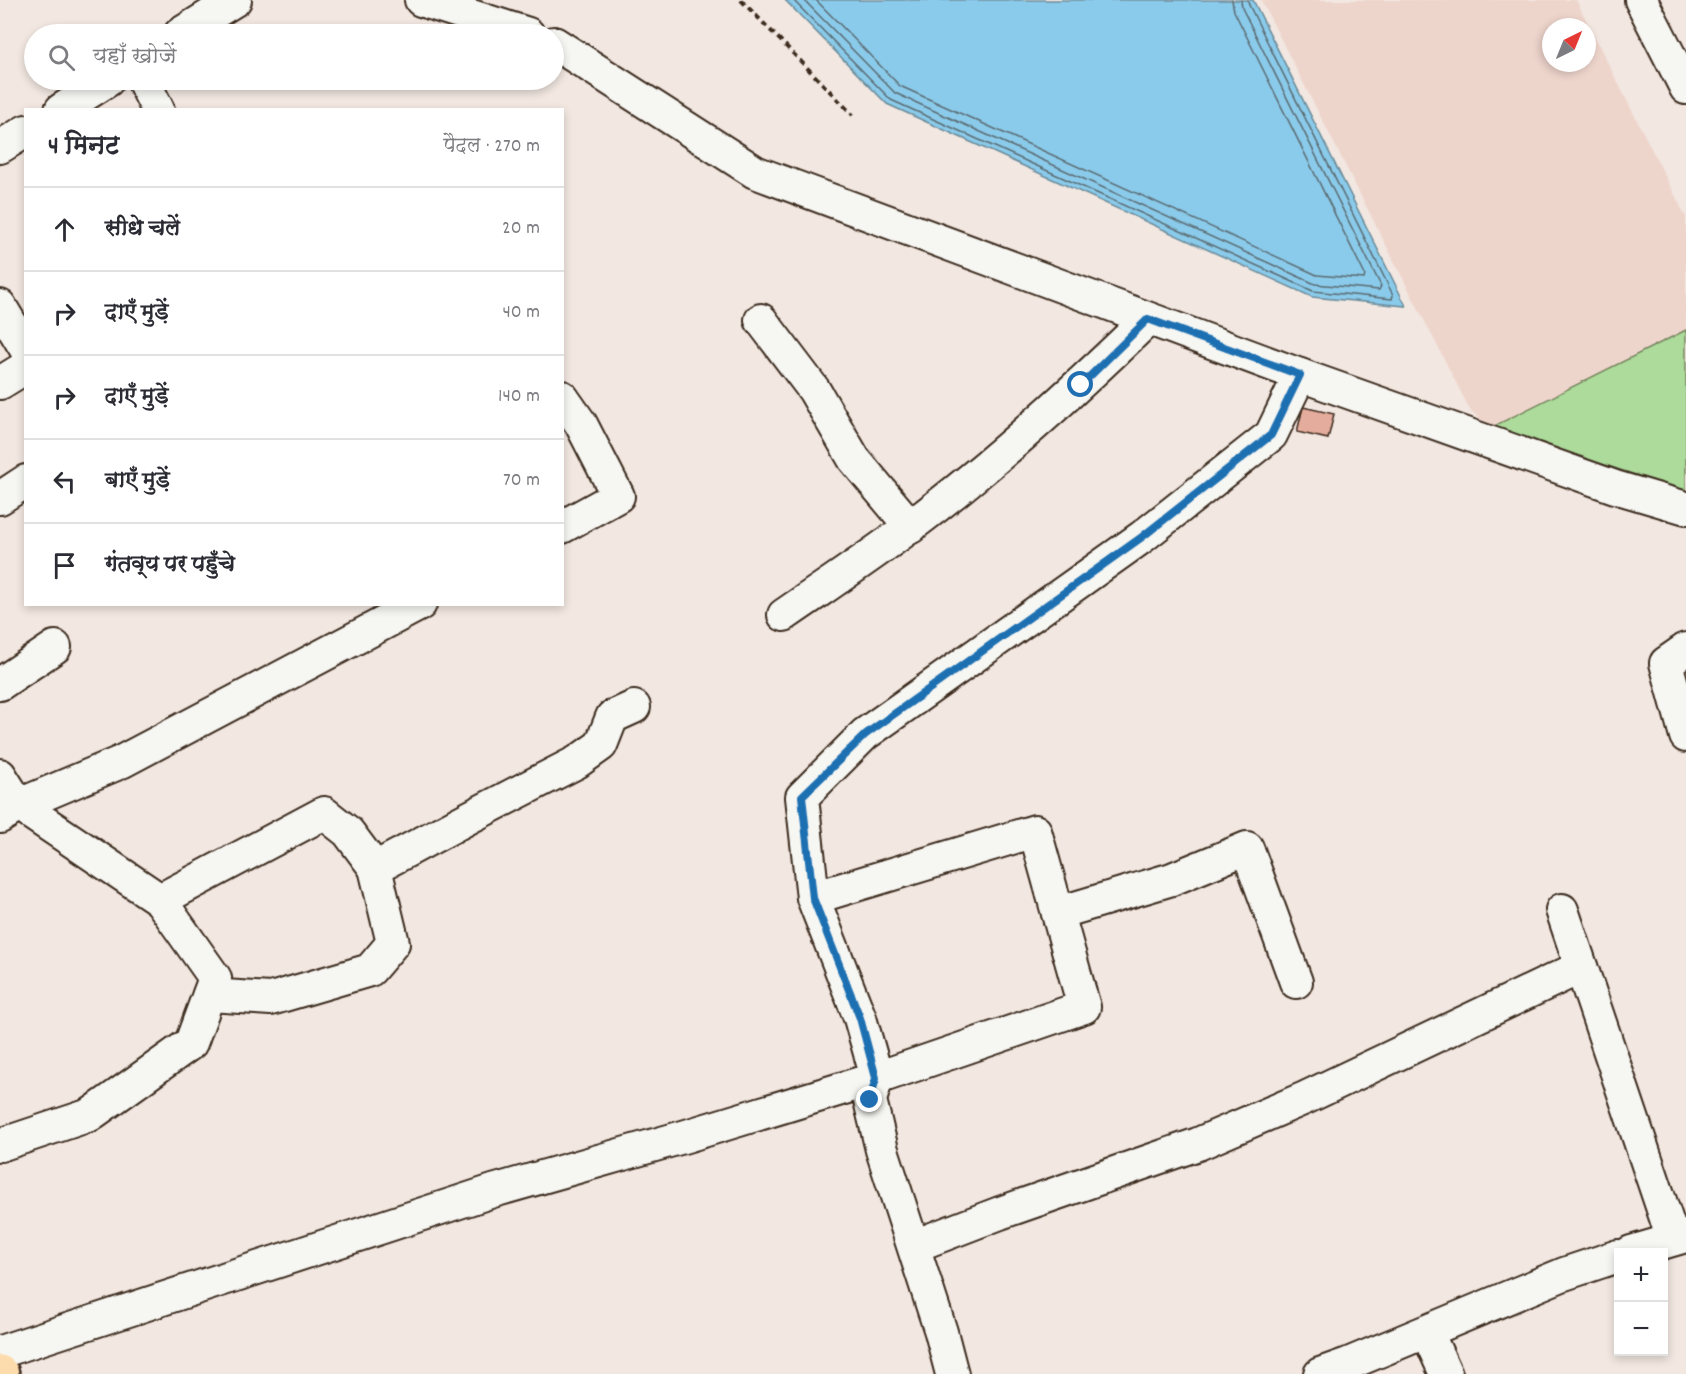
<!DOCTYPE html>
<html lang="hi">
<meta charset="utf-8">
<style>
:root{--surface:#fff;--page:#f2f2f3;--text:#2b2b33;--muted:#7c7c81;--line:#e1e1e2}
body{margin:0;font-family:Dekko,"Playpen Sans Deva",sans-serif;background:var(--page);color:var(--text)}
.controls{position:absolute;right:18px;bottom:18px;display:grid;overflow:hidden;border-radius:0px;box-shadow:0 3px 9px #0003}
.controls button{width:54px;height:54px;display:grid;place-items:center;padding:0;border:0;border-bottom:2px solid var(--line);background:var(--surface);color:var(--text);font:30px sans-serif}
.compass{position:absolute;left:1542px;top:18px;width:54px;height:54px;border-radius:50%;background:var(--surface);box-shadow:0 3px 9px #0003;rotate:43deg}
.stop{position:absolute;width:18px;height:18px;margin:-14px;border:4px solid #1f6fb2;border-radius:50%;background:#fff}
.stop.end{background:#1f6fb2;border-color:#fff;box-shadow:0 2px 6px #0008}
.list{margin:0;padding:0;list-style:none}
h2{display:flex;justify-content:space-between;align-items:center;height:78px;margin:0;padding:0 24px;font-size:26px}
h2 small{font-size:20px;font-weight:400;color:var(--muted)}
.list li{display:grid;grid-template-columns:39px 1fr auto;gap:18px;align-items:center;box-sizing:border-box;height:84px;padding:0 24px;border-top:2px solid var(--line)}
.list b{display:block;font-size:22px;white-space:nowrap}
.list em{font-size:20px;font-style:normal;color:var(--muted)}
.icon{flex:none;width:33px;height:33px;fill:none;stroke:currentColor;stroke-width:2;stroke-linecap:round;stroke-linejoin:round}
.map{position:relative;flex:none;width:1686px;height:1374px;overflow:hidden}
.search{position:absolute;background:var(--surface);box-shadow:0 3px 9px #0003;left:24px;top:24px;width:540px;height:66px;display:flex;align-items:center;gap:15px;box-sizing:border-box;padding:0 21px;border-radius:33px;color:var(--muted);font-size:22px}
.panel{position:absolute;background:var(--surface);box-shadow:0 3px 9px #0003;left:24px;top:108px;width:540px;height:498px;border-radius:0px}
.map>svg:first-child{display:block}
.built{fill:#eed5cc;fill-rule:evenodd}
.green{fill:#acdb9b;stroke:#74825c;stroke-width:1.5}
.water{fill:#8acbeb;stroke:#6a8b99;stroke-width:1.5}
.lines{fill:none;stroke-linecap:round;stroke-linejoin:round}
.shore{stroke:#5b6a70;stroke-width:1.5}
.building{fill:#e4ac9c;stroke:#3b2a1e;stroke-width:1.5}
.minor-casing{stroke:#3b2a1e;stroke-width:36}
.major-casing{stroke:#3b2a1e;stroke-width:38}
.path{stroke:#3b2a1e;stroke-width:4;stroke-dasharray:6 4.5;stroke-linecap:butt}
.minor{stroke:#f6f6f2;stroke-width:32}
.major{stroke:#fcdcac;stroke-width:33}
.route{stroke:#1f6fb2;stroke-width:8}
</style>
<div class="map">
<svg width="1686" height="1374" viewBox="0 0 1686 1374">
<rect width="100%" height="100%" fill="#f2e7e1"/>
<filter id="ink" filterUnits="userSpaceOnUse"><feTurbulence type="fractalNoise" baseFrequency=".0167" numOctaves="2"/><feDisplacementMap in="SourceGraphic" scale="12" xChannelSelector="R" yChannelSelector="G"/><feConvolveMatrix kernelMatrix="1 2 1 2 8 2 1 2 1" color-interpolation-filters="sRGB"/></filter>
<g filter="url(#ink)">
<path class="built" d="M1261 0H1576L1686 217V330L1490 428 1470 410ZM1551 27H1587V63H1551Z"/>
<path class="green" d="M1686 330V491L1490 428Z"/>
<path class="water" d="M785 0H1253L1406 306 1312 297 887 104Z"/>
<g class="lines">
<g class="shore">
<path d="M793 0 891 100 1313 291 1392 299 1393 295 1249 5 1248 0"/>
<path d="M804 0 895 93 1315 284 1379 290 1381 286 1242 8 1241 0"/>
<path d="M816 0 900 86 1317 275 1364 279 1365 275 1234 11 1232 0"/>
</g>
</g>
<path class="building" d="M1303 407 1334 414 1328 439 1297 432Z"/>
<g class="lines">
<g class="minor-casing">
<g id="minor">
<path d="M421 0 528 34"/>
<path d="M1641 0 1686 88"/>
<path d="M180 34 235 0"/>
<path d="M554 43 755 172 1300 375 1615 487 1686 508"/>
<path d="M143 80 158 110"/>
<path d="M61 110 108 80"/>
<path d="M0 147 26 131"/>
<path d="M0 306 26 349"/>
<path d="M761 320 814 390 854 459 911 527"/>
<path d="M0 383 26 367"/>
<path d="M562 397 581 424 618 496 562 527"/>
<path d="M0 498 26 481"/>
<path d="M784 615C826 586 870 557 911 526 995 463 1073 392 1148 319"/>
<path d="M1686 649 1666 663 1686 736"/>
<path d="M0 684 55 647"/>
<path d="M0 775 19 805 0 817"/>
<path d="M813 898 1035 831 1084 1007 877 1078 860 1018 813 898 802 797 865 734 1142 537 1271 435 1300 375"/>
<path d="M160 900 324 813 348 832 375 868"/>
<path d="M1562 910 1673 1239"/>
<path d="M1058 913 1172 879 1247 848 1296 982"/>
<path d="M209 995 271 999 370 970 393 943 375 868 472 816 577 762 601 745 612 717 634 707"/>
<path d="M0 1145 90 1115 191 1043 215 978 160 900 19 805 121 762 420 604"/>
<path d="M914 1246 1000 1213 1198 1144 1305 1098 1581 967"/>
<path d="M1631 1252 1686 1236"/>
<path d="M1427 1332 1446 1374"/>
<path d="M0 1352 493 1191 683 1137 877 1078 870 1100 882 1150 941 1332 952 1374"/>
<path d="M1320 1374 1348 1364 1564 1274 1618 1256"/>
</g>
</g>
<g class="major-casing">
<path id="major" d="M0 1372 2 1374"/>
</g>
<path class="path" d="M741 0 853 115"/>
<use href="#minor" class="minor"/>
<use href="#major" class="major"/>
</g>
</g>
<g class="lines" filter="url(#ink)">
<path class="route" d="M870 1100 876 1078 860 1018 813 898 802 796 866 734 1142 537 1271 435 1300 375 1148 319 1081 385"/>
</g>
</svg>
<div class="controls">
<button>+</button>
<button>−</button>
</div>
<svg class="compass" viewBox="-18 -18 36 36"><path d="M0-13l5 13h-10z" fill="#e53935"/><path d="M0 13l5-13h-10z" fill="#7c7c81"/></svg>
<div class="stop" style="left:1081px;top:385px"></div>
<div class="stop end" style="left:870px;top:1100px"></div>
<div class="search"><svg class="icon" aria-label="search" viewBox="0 0 24 24"><circle cx="10" cy="10" r="6"/><path d="M15 15l6 6"/></svg>यहाँ खोजें</div>
<section class="panel">
<h2>4 मिनट<small>पैदल · 270 m</small></h2>
<ul class="list">
<li><svg class="icon" aria-label="ahead" viewBox="0 0 24 24"><path d="M12 20V5M6 11l6-6 6 6"/></svg><div><b>सीधे चलें</b></div><em>20 m</em></li>
<li><svg class="icon" aria-label="right" viewBox="0 0 24 24"><path d="M7 20v-9h11M14 6l5 5-5 5"/></svg><div><b>दाएँ मुड़ें</b></div><em>40 m</em></li>
<li><svg class="icon" aria-label="right" viewBox="0 0 24 24"><path d="M7 20v-9h11M14 6l5 5-5 5"/></svg><div><b>दाएँ मुड़ें</b></div><em>140 m</em></li>
<li><svg class="icon" aria-label="left" viewBox="0 0 24 24"><path d="M17 20v-9H6M10 6l-5 5 5 5"/></svg><div><b>बाएँ मुड़ें</b></div><em>70 m</em></li>
<li><svg class="icon" aria-label="arrive" viewBox="0 0 24 24"><path d="M6 21V4h12l-3 4 3 4H6"/></svg><div><b>गंतव्य पर पहुँचे</b></div></li>
</ul>
</section>
</div>
